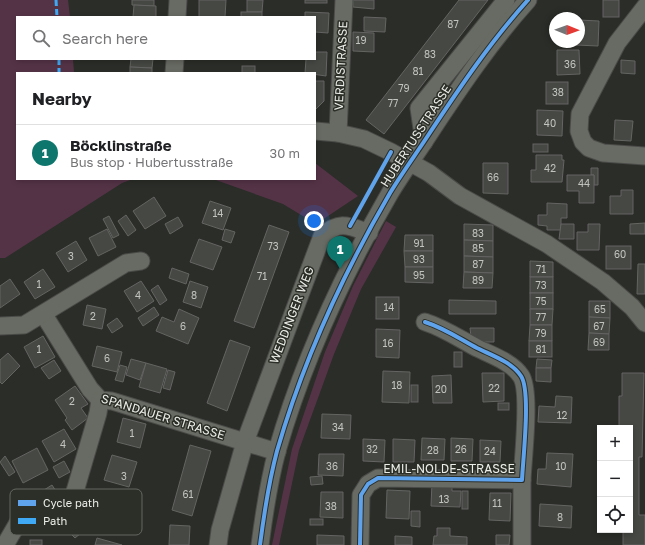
<!DOCTYPE html>
<meta charset="utf-8">
<style>
:root{--surface:#fff;--page:#f2f2f2;--text:#202124;--muted:#757577;--line:#e0e0e0;--accent:#0f766e}
body{margin:0;font-family:"Golos Text",sans-serif;background:var(--page);color:var(--text)}
.controls{position:absolute;right:12px;bottom:12px;display:grid;overflow:hidden;border-radius:0px;box-shadow:0 2px 6px #0003}
.controls button{width:36px;height:36px;display:grid;place-items:center;padding:0;border:0;border-bottom:1px solid var(--line);background:var(--surface);color:var(--text);font:20px sans-serif}
.compass{position:absolute;left:549px;top:12px;width:36px;height:36px;border-radius:50%;background:var(--surface);box-shadow:0 2px 6px #0003;rotate:91deg}
.you{position:absolute;left:314px;top:221px;width:14px;height:14px;margin:-10px;border:3px solid #fff;border-radius:50%;background:#1a73e8;box-shadow:0 0 0 6px #1a73e833}
.badge{display:grid;place-items:center;width:26px;height:26px;border-radius:50%;background:var(--accent);color:#fff;font-size:13px;font-weight:700}
.pin{position:absolute;translate:-50% -33px;filter:drop-shadow(0 1px 2px #0008)}
.pin::after{content:'';position:absolute;top:21px;width:14px;height:12px;background:inherit;clip-path:polygon(0 0,100% 0,50% 100%)}
.list{margin:0;padding:0;list-style:none}
h2{display:flex;justify-content:space-between;align-items:center;height:52px;margin:0;padding:0 16px;font-size:17px}
h2 small{font-size:13px;font-weight:400;color:var(--muted)}
.list li{display:grid;grid-template-columns:26px 1fr auto;gap:12px;align-items:center;box-sizing:border-box;height:56px;padding:0 16px;border-top:1px solid var(--line)}
.list b{display:block;font-size:15px;white-space:nowrap}
.list p{margin:0;font-size:13px;white-space:nowrap;color:var(--muted)}
.list em{font-size:13px;font-style:normal;color:var(--muted)}
.icon{flex:none;width:22px;height:22px;fill:none;stroke:currentColor;stroke-width:2;stroke-linecap:round;stroke-linejoin:round}
.map{position:relative;flex:none;width:645px;height:545px;overflow:hidden}
.search{position:absolute;background:var(--surface);box-shadow:0 2px 6px #0003;left:16px;top:16px;width:300px;height:44px;display:flex;align-items:center;gap:10px;box-sizing:border-box;padding:0 14px;border-radius:0px;color:var(--muted);font-size:15px}
.panel{position:absolute;background:var(--surface);box-shadow:0 2px 6px #0003;left:16px;top:72px;width:300px;height:108px;border-radius:0px}
.map>svg:first-child{display:block}
.green{fill:#553347}
.building{fill:#464844;stroke:#646562}
.lines{fill:none;stroke-linecap:round;stroke-linejoin:round}
.minor-casing{stroke:#4a4b48;stroke-width:19}
.minor{stroke:#686b63;stroke-width:17}
.quiet{stroke:#3fa9f5;stroke-width:3;stroke-dasharray:6 3;stroke-linecap:butt}
.cycleway-casing{stroke:#2c2f27;stroke-width:6}
.cycleway{stroke:#60a3ed;stroke-width:4}
.labels{text-anchor:middle;stroke-width:3;stroke-linejoin:round;paint-order:stroke}
.number-label{font-size:10px;fill:#c2c4bf}
.street-label{font-size:12px;fill:#ebede8;stroke:#2c2f27}
.key{fill:#2c2f27;stroke:#656861;stroke-width:1}
.key-label{font-size:11px;fill:#ebede8}
</style>
<div class="map">
<svg width="645" height="545" viewBox="0 0 645 545">
<rect width="100%" height="100%" fill="#2b2d29"/>
<g class="green">
<path d="M0 0H68L70 17H17V59H73L74 73H17V179H133L122 183 5 258H0Z"/>
<path d="M315 163 358 196 316 224 283 204 213 179H315Z"/>
<path d="M386 221 396 227 361 289 334 354 299 450 279 545H272L292 449 325 352 353 286Z"/>
</g>
<g class="building">
<path d="M132 0H154V6L132 5Z"/>
<path d="M199 0H226L225 17H199Z"/>
<path d="M247 0H263L262 12H247Z"/>
<rect x="305" y="0" width="22" height="3"/>
<path d="M353 0H374V9L353 7Z"/>
<path d="M459 0H488L384 134 366 120Z"/>
<rect x="603" y="0" width="16" height="17"/>
<path d="M134 5 156 6V17H133Z"/>
<rect x="241" y="12" width="21" height="5"/>
<path d="M305 12 329 13 328 33 315 32V17H305Z"/>
<path d="M364 17 386 18 385 32 364 31Z"/>
<path d="M579 20 599 21 598 46 576 45V42H579Z"/>
<path d="M353 32 374 33V52L353 51Z"/>
<path d="M557 50H579L580 74 557 75Z"/>
<path d="M315 52H327L326 76 305 73 306 59H315Z"/>
<path d="M131 59H153L152 68 130 67Z"/>
<path d="M621 60 635 61V74L621 73Z"/>
<rect x="242" y="66" width="13" height="7"/>
<path d="M130 67 152 68V73H130Z"/>
<path d="M315 81H324V101L315 110Z"/>
<rect x="546" y="82" width="22" height="22"/>
<path d="M537 110 563 111 562 136 537 135Z"/>
<path d="M615 120 633 121 631 141 614 140Z"/>
<rect x="533" y="144" width="15" height="8"/>
<path d="M536 155H562V160H564L562 182H531V170H536Z"/>
<path d="M483 163H508V194L483 193Z"/>
<path d="M591 168H598V185H594V175H591Z"/>
<path d="M567 175H594V203H579V191H567Z"/>
<path d="M621 190H633V214H610V196H621Z"/>
<path d="M154 197 166 216 145 229 133 211Z"/>
<path d="M210 201 231 208 223 230 202 223Z"/>
<path d="M547 203 567 204V218H561V230H547V226L538 225V215H547Z"/>
<path d="M126 215 136 230 128 236 118 221Z"/>
<path d="M109 216 119 235 113 238 103 219Z"/>
<path d="M178 217 183 226 170 234 165 224Z"/>
<path d="M645 223V234H630V224Z"/>
<path d="M464 224 493 225V241L464 240Z"/>
<path d="M561 224H574V239H559Z"/>
<path d="M588 224H600L599 250H577V232H588Z"/>
<path d="M269 225 289 232 254 328 234 321Z"/>
<path d="M107 229 116 247 98 256 89 238Z"/>
<path d="M225 229 235 232 231 243 222 240Z"/>
<path d="M405 235H433V251H404Z"/>
<path d="M199 239 222 247 213 270 190 262Z"/>
<path d="M464 240 493 241V257L464 256Z"/>
<path d="M76 241 87 260 68 272 56 253Z"/>
<rect x="606" y="246" width="25" height="23"/>
<path d="M404 251H433V267H405Z"/>
<path d="M464 256 493 257V273L464 272Z"/>
<path d="M530 261 553 262V277H530Z"/>
<path d="M638 264H645V294H637Z"/>
<path d="M405 267H433V283L405 282Z"/>
<path d="M172 268 189 274 186 284 169 278Z"/>
<path d="M43 269 55 287 35 299 24 282Z"/>
<path d="M464 272 493 273 492 288H463Z"/>
<rect x="530" y="277" width="23" height="16"/>
<path d="M10 279 20 294 0 308V286Z"/>
<path d="M141 281 154 301 137 312 124 291Z"/>
<path d="M190 281 208 287 201 308 183 302Z"/>
<path d="M158 285 167 300 160 305 151 290Z"/>
<rect x="530" y="293" width="23" height="16"/>
<rect x="376" y="297" width="23" height="22"/>
<path d="M449 300 496 301V314H449Z"/>
<path d="M589 301H610V318L589 317Z"/>
<path d="M87 305 106 309 102 329 83 325Z"/>
<path d="M154 307 159 315 143 326 138 318Z"/>
<path d="M179 309 199 318 188 344 156 331 162 317 174 322Z"/>
<path d="M530 309H553L552 325H530Z"/>
<path d="M589 317 610 318 609 334 589 333Z"/>
<path d="M117 318 123 326 112 333 107 325Z"/>
<path d="M530 325H552V341H529Z"/>
<path d="M470 328H494V342H480L471 337Z"/>
<path d="M376 329 400 330 399 358 376 357Z"/>
<path d="M589 333 609 334V350H588Z"/>
<path d="M43 336 55 357 35 368 24 347Z"/>
<path d="M230 340 250 347 227 411 207 403Z"/>
<rect x="529" y="341" width="23" height="16"/>
<path d="M97 346 122 352 117 372 92 366Z"/>
<rect x="454" y="352" width="8" height="15"/>
<path d="M8 353 20 366 2 384 0 382V360Z"/>
<path d="M131 359 146 363 140 380 126 375Z"/>
<path d="M537 359 552 360 551 368H536Z"/>
<path d="M54 360 61 371 49 379 41 368Z"/>
<path d="M146 363 167 369 160 393 139 387Z"/>
<path d="M120 365 127 367 123 382 115 380Z"/>
<path d="M536 368H551V382L536 381Z"/>
<path d="M168 370 175 372 170 390 163 388Z"/>
<path d="M383 371 410 372 409 403 382 402Z"/>
<path d="M482 373H504V401L483 402Z"/>
<path d="M622 373H644L642 457H639V515H645V545H623V531H620L630 530V428H619V396H622Z"/>
<path d="M451 375 452 403H433L432 376Z"/>
<rect x="411" y="385" width="7" height="17"/>
<path d="M75 386 88 404 81 408 88 418 72 430 65 420 67 418 55 400Z"/>
<path d="M556 396 572 397 571 423 538 422 539 406 555 407Z"/>
<rect x="498" y="403" width="11" height="7"/>
<path d="M322 414 351 415 350 439 321 438Z"/>
<path d="M123 418 146 424 140 448 117 442Z"/>
<path d="M64 429 76 449 54 462 42 441Z"/>
<path d="M422 438 445 439 444 460H421Z"/>
<path d="M451 438 473 439 472 461H451Z"/>
<path d="M363 439 385 440 384 462 363 461Z"/>
<path d="M393 439 415 440 414 462H393Z"/>
<path d="M480 440 501 441 500 462H480Z"/>
<path d="M190 445 211 451 192 516 172 510Z"/>
<path d="M37 448 48 470 23 483 12 461Z"/>
<path d="M547 453 573 454 571 487 537 484 538 469H546Z"/>
<path d="M319 454H344L343 476 318 475Z"/>
<path d="M112 455 137 462 129 487 104 480Z"/>
<path d="M5 456 15 472 9 476 0 462Z"/>
<path d="M64 461 70 472 59 478 53 467Z"/>
<path d="M322 476 323 484 311 485 310 477Z"/>
<path d="M432 483 452 484V491H461L460 507 431 506Z"/>
<path d="M52 485 59 496 51 501 44 490Z"/>
<path d="M387 490 410 491 409 519 386 518Z"/>
<rect x="462" y="491" width="6" height="18"/>
<path d="M321 492H343V518L320 517Z"/>
<path d="M490 493H511L510 521 489 520Z"/>
<path d="M540 504 572 506 571 528 539 526Z"/>
<path d="M411 511H420V527L411 526Z"/>
<rect x="310" y="519" width="13" height="6"/>
<path d="M73 525 81 533 75 538 67 530Z"/>
<path d="M170 525 190 526 189 545H169Z"/>
<path d="M437 528H450V536L467 537V545H433L434 536H437Z"/>
<path d="M317 535 344 536V545H317Z"/>
<path d="M496 535H510L509 545H496Z"/>
<path d="M395 536 412 537V545H395Z"/>
<path d="M97 538 122 545H95Z"/>
<rect x="30" y="540" width="12" height="5"/>
</g>
<g class="lines">
<g class="minor-casing">
<g id="minor">
<path d="M645 7 617 43 580 114 579 131 583 142 589 148 603 153 645 156"/>
<path d="M177 17 178 0"/>
<path d="M174 73 175 59"/>
<path d="M315 131 338 133 364 139 391 152 429 173 460 196 547 244 603 282 632 307 645 323"/>
<path d="M338 133 344 0"/>
<path d="M424 142 419 108 506 0"/>
<path d="M44 315 90 389 100 400 112 401 277 452"/>
<path d="M0 326 24 325 126 263 141 261"/>
<path d="M5 545 26 509 58 515 68 508 73 498 98 413 100 400"/>
<path d="M218 545 220 530 245 442 322 236C340 220 349 226 369 233"/>
<path d="M260 545C264 514 269 481 277 451 303 361 343 274 390 193 402 173 416 154 429 134 460 87 491 41 528 0"/>
<path d="M360 545 361 495 368 484 378 478 522 480C523 458 531 391 521 376 512 362 491 355 477 348 460 339 444 328 425 322"/>
<path d="M522 545V480"/>
</g>
</g>
<use href="#minor" class="minor"/>
<g class="quiet">
<path d="M56 0 57 17"/>
<path d="M59 59V73"/>
</g>
<g class="cycleway-casing">
<g id="cycleway">
<path d="M350 226 391 152"/>
<path d="M260 545C264 514 269 481 277 451 303 361 343 274 390 193 402 173 416 154 429 134 460 87 491 41 528 0"/>
<path d="M360 545 361 495 368 484 378 478 522 480C523 458 531 391 521 376 512 362 491 355 477 348 460 339 444 328 425 322"/>
</g>
</g>
<use href="#cycleway" class="cycleway"/>
</g>
<g class="labels">
<g class="number-label">
<text x="453" y="28">87</text>
<text x="361" y="44">19</text>
<text x="430" y="58">83</text>
<text x="570" y="68">36</text>
<text x="418" y="75">81</text>
<text x="404" y="92">79</text>
<text x="558" y="96">38</text>
<text x="393" y="107">77</text>
<text x="550" y="127">40</text>
<text x="550" y="172">42</text>
<text x="493" y="181">66</text>
<text x="584" y="187">44</text>
<text x="218" y="217">14</text>
<text x="478" y="237">83</text>
<text x="419" y="247">91</text>
<text x="273" y="250">73</text>
<text x="478" y="252">85</text>
<text x="620" y="258">60</text>
<text x="71" y="260">3</text>
<text x="419" y="263">93</text>
<text x="478" y="268">87</text>
<text x="541" y="273">71</text>
<text x="419" y="279">95</text>
<text x="262" y="280">71</text>
<text x="478" y="284">89</text>
<text x="39" y="288">1</text>
<text x="541" y="289">73</text>
<text x="138" y="299">4</text>
<text x="194" y="299">8</text>
<text x="541" y="305">75</text>
<text x="389" y="311">14</text>
<text x="600" y="313">65</text>
<text x="93" y="320">2</text>
<text x="541" y="321">77</text>
<text x="183" y="330">6</text>
<text x="599" y="330">67</text>
<text x="541" y="337">79</text>
<text x="599" y="346">69</text>
<text x="388" y="347">16</text>
<text x="39" y="353">1</text>
<text x="541" y="353">81</text>
<text x="107" y="362">6</text>
<text x="397" y="389">18</text>
<text x="494" y="392">22</text>
<text x="441" y="393">20</text>
<text x="72" y="405">2</text>
<text x="562" y="419">12</text>
<text x="338" y="431">34</text>
<text x="132" y="437">1</text>
<text x="63" y="448">4</text>
<text x="372" y="453">32</text>
<text x="461" y="453">26</text>
<text x="433" y="454">28</text>
<text x="490" y="455">24</text>
<text x="332" y="470">36</text>
<text x="561" y="470">10</text>
<text x="124" y="480">3</text>
<text x="188" y="498">61</text>
<text x="444" y="503">13</text>
<text x="497" y="507">11</text>
<text x="331" y="510">38</text>
<text x="560" y="521">8</text>
</g>
<g class="street-label">
<text transform="translate(341 66) rotate(-87)" y="4">VERDISTRASSE</text>
<text transform="translate(416 136) rotate(-57)" y="4">HUBERTUSSTRASSE</text>
<text transform="translate(292 315) rotate(-69)" y="4">WEDDINGER WEG</text>
<text transform="translate(163 417) rotate(17)" y="4">SPANDAUER STRASSE</text>
<text x="449" y="473">EMIL-NOLDE-STRASSE</text>
</g>
</g>
<rect x="10" y="489" width="132" height="46" rx="6" class="key"/>
<rect x="18" y="500" width="18" height="6" fill="#60a3ed"/>
<rect x="18" y="518" width="18" height="6" fill="#3fa9f5"/>
<g class="key-label">
<text x="43" y="507">Cycle path</text>
<text x="43" y="525">Path</text>
</g>
</svg>
<div class="controls">
<button>+</button>
<button>−</button>
<button><svg class="icon" aria-label="locate" viewBox="0 0 24 24"><circle cx="12" cy="12" r="6"/><path d="M12 2v4M12 18v4M2 12h4M18 12h4"/></svg></button>
</div>
<svg class="compass" viewBox="-18 -18 36 36"><path d="M0-13l5 13h-10z" fill="#e53935"/><path d="M0 13l5-13h-10z" fill="#757577"/></svg>
<div class="you"></div>
<div class="pin badge" style="left:340px;top:269px">1</div>
<div class="search"><svg class="icon" aria-label="search" viewBox="0 0 24 24"><circle cx="10" cy="10" r="6"/><path d="M15 15l6 6"/></svg>Search here</div>
<section class="panel">
<h2>Nearby<small></small></h2>
<ul class="list">
<li><span class="badge">1</span><div><b>Böcklinstraße</b><p>Bus stop · Hubertusstraße</p></div><em>30 m</em></li>
</ul>
</section>
</div>
